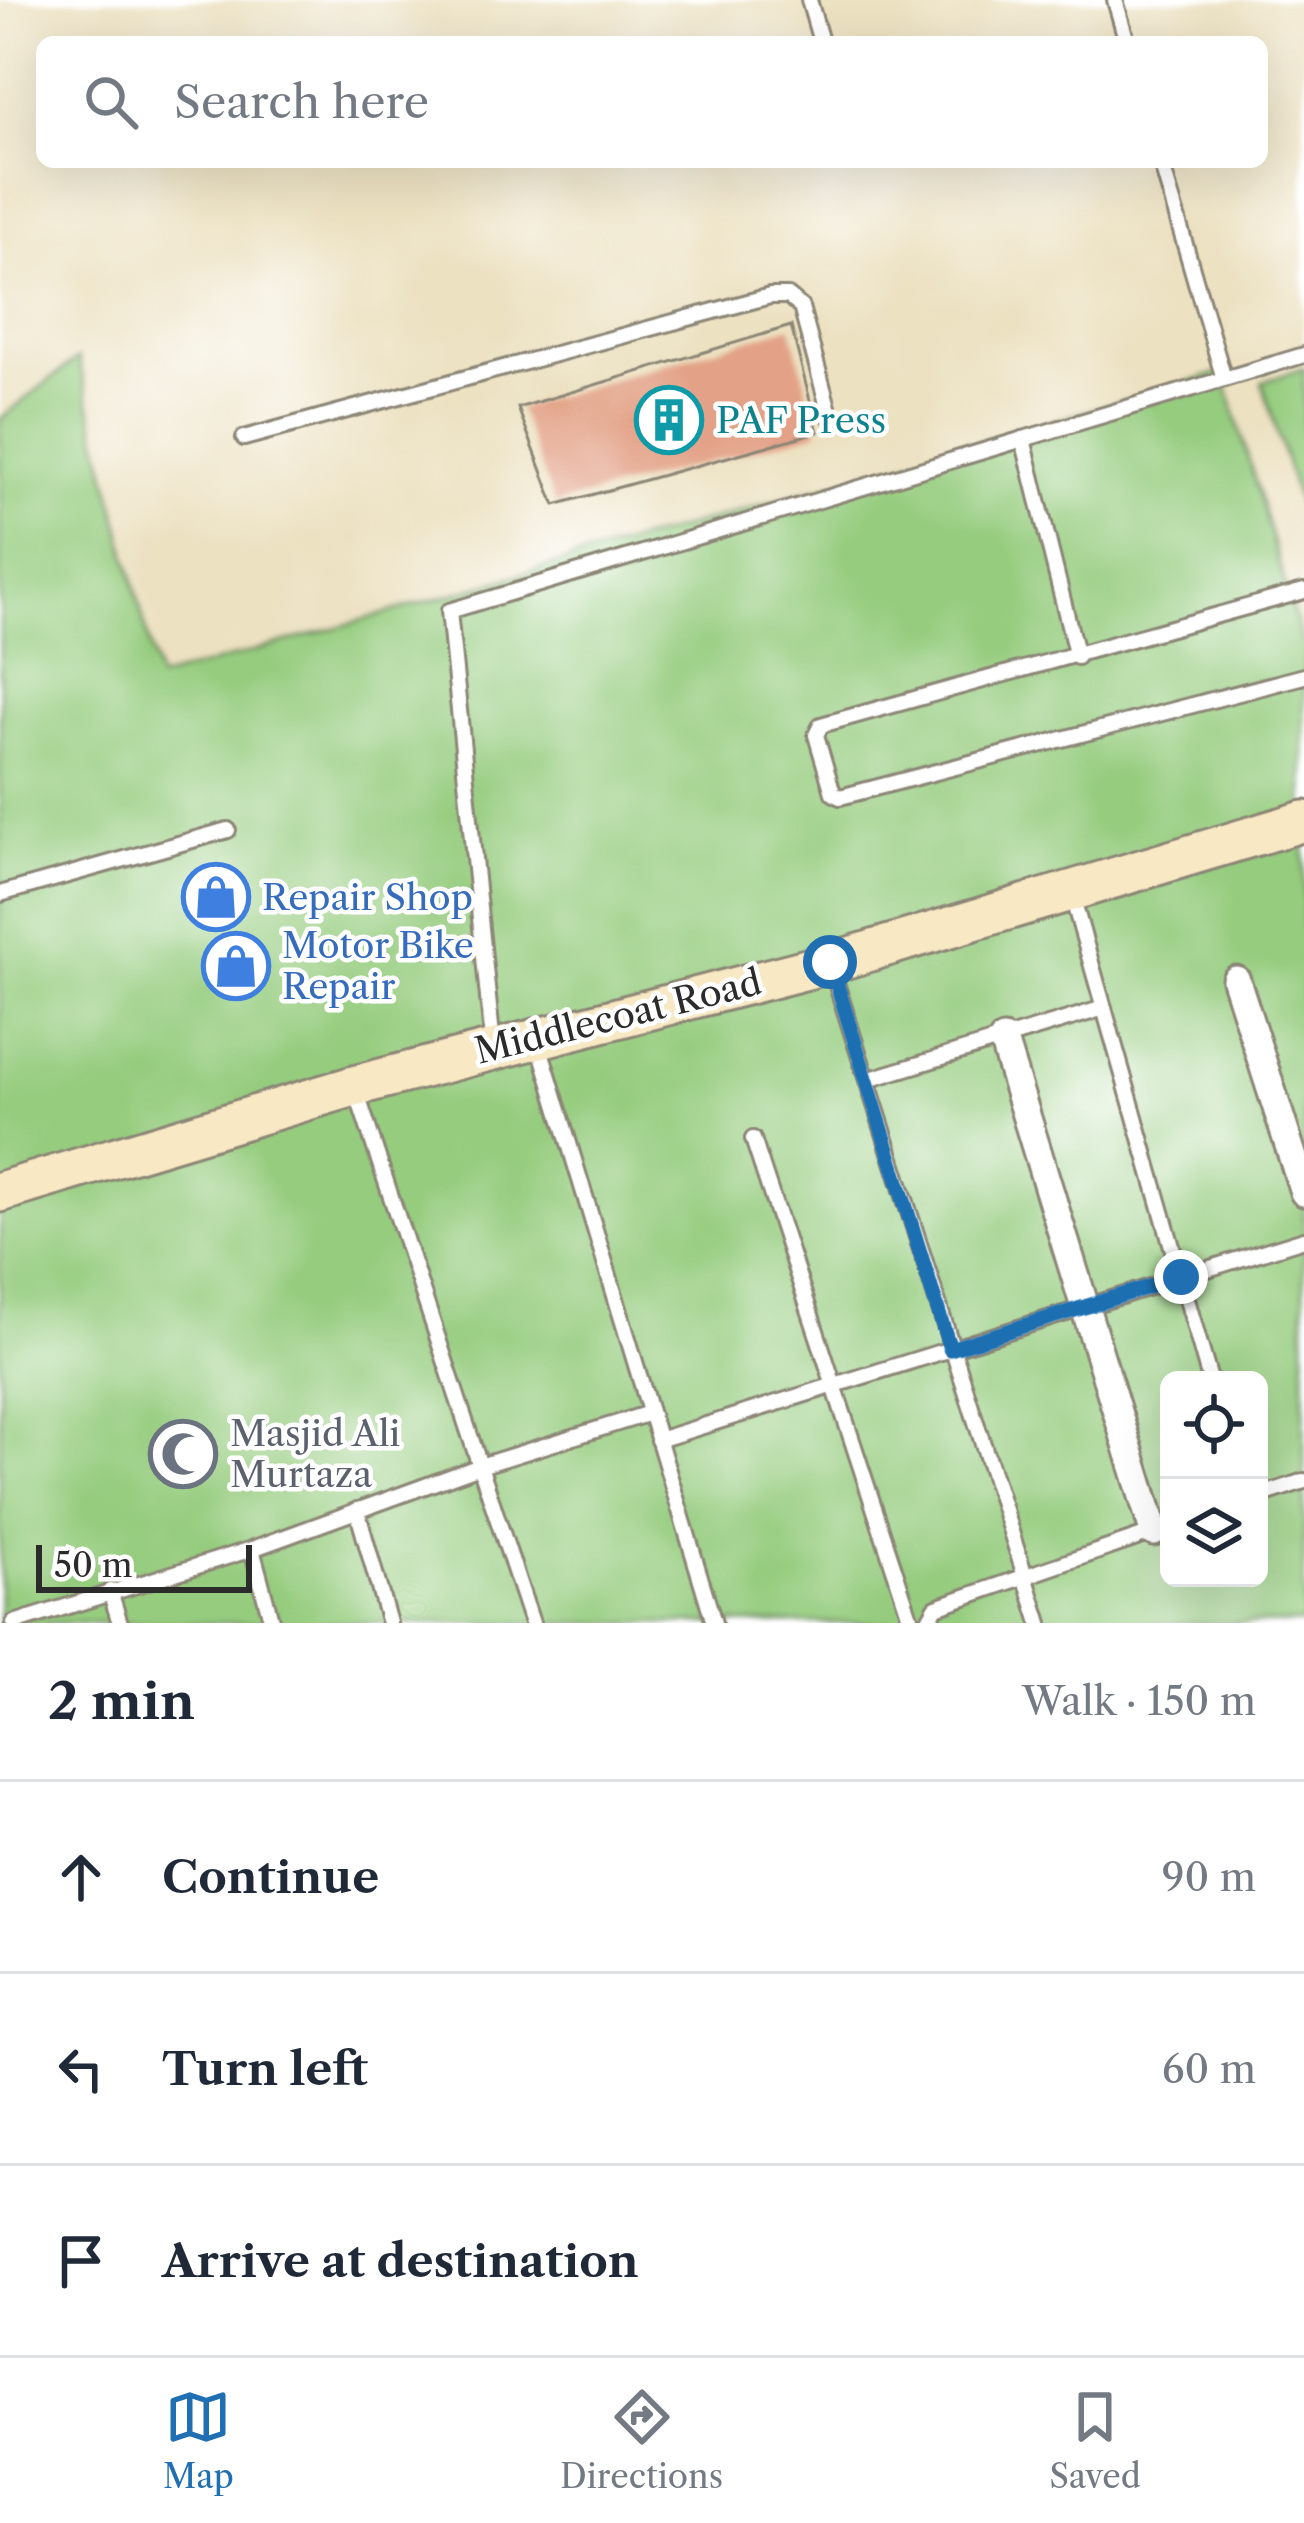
<!DOCTYPE html>
<meta charset="utf-8">
<style>
:root{--surface:#fff;--page:#f6f6f7;--text:#1f2937;--muted:#747a83;--line:#e0e1e3;--accent:#1f6fb2}
body{margin:0;font-family:"Libre Caslon Text",serif;background:var(--page);color:var(--text)}
.controls{position:absolute;right:36px;bottom:36px;display:grid;overflow:hidden;border-radius:18px;box-shadow:0 12px 48px #0002}
.controls button{width:108px;height:108px;display:grid;place-items:center;padding:0;border:0;border-bottom:3px solid var(--line);background:var(--surface);color:var(--text);font:60px sans-serif}
.scale{position:absolute;left:36px;bottom:30px;width:216px;box-sizing:border-box;padding-left:12px;border:6px solid #2b2b2b;border-top:0;font-size:33px;line-height:42px;white-space:nowrap;color:#2b2b2b;-webkit-text-stroke:9px #fff;paint-order:stroke}
.stop{position:absolute;width:36px;height:36px;margin:-27px;border:9px solid #1f6fb2;border-radius:50%;background:#fff}
.stop.end{background:#1f6fb2;border-color:#fff;box-shadow:0 3px 12px #0008}
.list{margin:0;padding:0;list-style:none}
h2{display:flex;justify-content:space-between;align-items:center;height:156px;margin:0;padding:0 48px;font-size:51px}
h2 small{font-size:39px;font-weight:400;color:var(--muted)}
.list li{display:grid;grid-template-columns:78px 1fr auto;gap:36px;align-items:center;box-sizing:border-box;height:192px;padding:0 48px;border-top:3px solid var(--line)}
.list b{display:block;font-size:45px;white-space:nowrap}
.list em{font-size:39px;font-style:normal;color:var(--muted)}
.icon{flex:none;width:66px;height:66px;fill:none;stroke:currentColor;stroke-width:2;stroke-linecap:round;stroke-linejoin:round}
.map{position:relative;flex:none;width:1304px;height:1623px;overflow:hidden}
.search{position:absolute;background:var(--surface);box-shadow:0 12px 48px #0002;left:36px;right:36px;top:36px;height:132px;display:flex;align-items:center;gap:30px;box-sizing:border-box;padding:0 42px;border-radius:18px;color:var(--muted);font-size:45px}
.sheet{height:732px;background:var(--surface)}
nav{display:flex;justify-content:space-around;align-items:center;box-sizing:border-box;height:168px;border-top:3px solid var(--line);background:var(--surface);font-size:33px;color:var(--muted)}
nav a{display:grid;justify-items:center;gap:6px}
nav .on{color:var(--accent)}
.map>svg:first-child{display:block}
.green{fill:#95cc7e;stroke:#607c54;stroke-width:3;fill-rule:evenodd}
.building{fill:#e3a287}
.lines{fill:none;stroke-linecap:round;stroke-linejoin:round}
.lane-casing{stroke:#8c8676;stroke-width:20}
.street-casing{stroke:#8c8676;stroke-width:33}
.secondary-casing{stroke:#8c8676;stroke-width:45}
.lane{stroke:#fff;stroke-width:14}
.street{stroke:#fff;stroke-width:27}
.secondary{stroke:#f8e8c3;stroke-width:39}
.route{stroke:#1f6fb2;stroke-width:15}
.labels{text-anchor:middle;stroke-width:9;stroke-linejoin:round;paint-order:stroke}
.culture-label{font-size:36px;fill:#0d838f;stroke:#fff;text-anchor:start}
.shop-label{font-size:36px;fill:#366cbe;stroke:#fff;text-anchor:start}
.street-label{font-size:36px;fill:#2b2b2b;stroke:#fff}
.worship-label{font-size:36px;fill:#5b616d;stroke:#fff;text-anchor:start}
</style>
<div class="map">
<svg width="1304" height="1623" viewBox="0 0 1304 1623">
<rect width="100%" height="100%" fill="#fff"/>
<filter id="ink" filterUnits="userSpaceOnUse"><feTurbulence type="fractalNoise" baseFrequency=".00833" numOctaves="2"/><feDisplacementMap in="SourceGraphic" scale="24" xChannelSelector="R" yChannelSelector="G"/><feConvolveMatrix kernelMatrix="1 2 1 2 8 2 1 2 1" color-interpolation-filters="sRGB"/></filter>
<filter id="wash" filterUnits="userSpaceOnUse"><feTurbulence type="fractalNoise" baseFrequency=".004" numOctaves="4" result="noise"/><feDisplacementMap in="SourceGraphic" scale="48" xChannelSelector="R" yChannelSelector="G"/><feGaussianBlur stdDeviation="2.7" result="paint"/><feColorMatrix in="noise" values="0 0 0 0 0 0 0 0 0 0 0 0 0 0 0 0 0 1.4 0 .05"/><feComposite in="paint" operator="in"/></filter>
<g filter="url(#wash)">
<rect width="100%" height="100%" fill="#ece1c1"/>
<g class="green">
<path d="M78 358 158 679 1223 372 1304 650V1623H0V419ZM1169 1380H1259V1578H1169Z"/>
<path d="M1304 368V523L1262 382Z"/>
</g>
<g id="blocks">
<path class="building" d="M791 326 818 432 555 505 518 408Z"/>
</g>
</g>
<g filter="url(#ink)">
<use href="#blocks" fill-opacity="0" stroke="#8c8676" stroke-width="3"/>
<g class="lines">
<g class="lane-casing">
<g id="lane">
<path d="M809 0 821 42"/>
<path d="M1115 0 1127 42"/>
<path d="M1161 162 1224 379"/>
<path d="M244 438 770 296H788L801 307 831 418"/>
<path d="M1023 439 1077 657"/>
<path d="M1304 591 821 725 816 735 833 793 840 797 1304 676"/>
<path d="M0 894 228 830"/>
<path d="M1072 896 1210 1380"/>
<path d="M831 967 1040 1623"/>
<path d="M538 1041 714 1623"/>
<path d="M493 1047 449 611 1304 355"/>
<path d="M867 1080 1104 1008"/>
<path d="M356 1091 532 1623"/>
<path d="M753 1139 912 1623"/>
<path d="M658 1440 1304 1239"/>
<path d="M1259 1496 1304 1481"/>
<path d="M357 1510 389 1623"/>
<path d="M252 1549 272 1623"/>
<path d="M110 1591 120 1623"/>
<path d="M14 1623 252 1549 480 1466 650 1413"/>
<path d="M927 1623 936 1607 1169 1527"/>
</g>
</g>
<g class="street-casing">
<g id="street">
<path d="M1236 980 1304 1192"/>
<path d="M1003 1040 1154 1532"/>
</g>
</g>
<g class="secondary-casing">
<path id="secondary" d="M0 1192 354 1086 830 963 1304 821"/>
</g>
<use href="#lane" class="lane"/>
<use href="#street" class="street"/>
<use href="#secondary" class="secondary"/>
</g>
</g>
<g class="lines" filter="url(#ink)">
<path class="route" d="M830 962 950 1349 1181 1277"/>
</g>
<defs>
<g id="building-ring" transform="scale(3.45)"><circle r="9.5" fill="#fff" stroke="#0f9aa8" stroke-width="1.5"/><path d="M-4-6H4V6H1V3H-1V6H-4ZM-2.5-4.3h1.7v1.8h-1.7ZM.8-4.3h1.7v1.8H.8ZM-2.5-1h1.7V.8h-1.7ZM.8-1h1.7V.8H.8Z" fill="#0f9aa8"/></g>
<g id="shop-ring" transform="scale(3.45)"><circle r="9.5" fill="#fff" stroke="#3f7fe0" stroke-width="1.5"/><path d="M-5-2.5h2.3a2.7 3.5 0 0 1 5.4 0H5L5.5 6h-11ZM-1.5-2.5h3a1.5 2.3 0 0 0-3 0Z" fill="#3f7fe0"/></g>
<g id="mosque-ring" transform="scale(3.45)"><circle r="9.5" fill="#fff" stroke="#6b7280" stroke-width="1.5"/><path d="M3.5-4.9A6 6 0 1 0 3.5 4.9A5 5 0 1 1 3.5-4.9Z" fill="#6b7280"/></g>
</defs>
<g fill-rule="evenodd">
<use href="#building-ring" x="669" y="420"/>
<use href="#shop-ring" x="216" y="897"/>
<use href="#shop-ring" x="236" y="966"/>
<use href="#mosque-ring" x="183" y="1454"/>
</g>
<g class="labels">
<g class="culture-label">
<text x="716" y="433">PAF Press</text>
</g>
<g class="shop-label">
<text x="262" y="910">Repair Shop</text>
<text x="282" y="958">Motor Bike<tspan x="282" dy="41">Repair</tspan></text>
</g>
<g class="street-label">
<text transform="translate(618 1016) rotate(-14)" y="13">Middlecoat Road</text>
</g>
<g class="worship-label">
<text x="230" y="1446">Masjid Ali<tspan x="230" dy="41">Murtaza</tspan></text>
</g>
</g>
</svg>
<div class="controls">
<button><svg class="icon" aria-label="locate" viewBox="0 0 24 24"><circle cx="12" cy="12" r="6"/><path d="M12 2v4M12 18v4M2 12h4M18 12h4"/></svg></button>
<button><svg class="icon" aria-label="layers" viewBox="0 0 24 24"><path d="M12 4l9 5-9 5-9-5zM3 14l9 5 9-5"/></svg></button>
</div>
<div class="scale">50 m</div>
<div class="stop" style="left:830px;top:962px"></div>
<div class="stop end" style="left:1181px;top:1277px"></div>
<div class="search"><svg class="icon" aria-label="search" viewBox="0 0 24 24"><circle cx="10" cy="10" r="6"/><path d="M15 15l6 6"/></svg>Search here</div>
</div>
<section class="sheet">
<h2>2 min<small>Walk · 150 m</small></h2>
<ul class="list">
<li><svg class="icon" aria-label="ahead" viewBox="0 0 24 24"><path d="M12 20V5M6 11l6-6 6 6"/></svg><div><b>Continue</b></div><em>90 m</em></li>
<li><svg class="icon" aria-label="left" viewBox="0 0 24 24"><path d="M17 20v-9H6M10 6l-5 5 5 5"/></svg><div><b>Turn left</b></div><em>60 m</em></li>
<li><svg class="icon" aria-label="arrive" viewBox="0 0 24 24"><path d="M6 21V4h12l-3 4 3 4H6"/></svg><div><b>Arrive at destination</b></div></li>
</ul>
</section>
<nav>
<a class="on"><svg class="icon" aria-label="map" viewBox="0 0 24 24"><path d="M3 6l6-2 6 2 6-2v14l-6 2-6-2-6 2zM9 4v14M15 6v14"/></svg>Map</a>
<a><svg class="icon" aria-label="directions" viewBox="0 0 24 24"><path d="M12 3l9 9-9 9-9-9zM9 14v-3h6M13 9l2 2-2 2"/></svg>Directions</a>
<a><svg class="icon" aria-label="saved" viewBox="0 0 24 24"><path d="M7 4h10v16l-5-4-5 4z"/></svg>Saved</a>
</nav>
